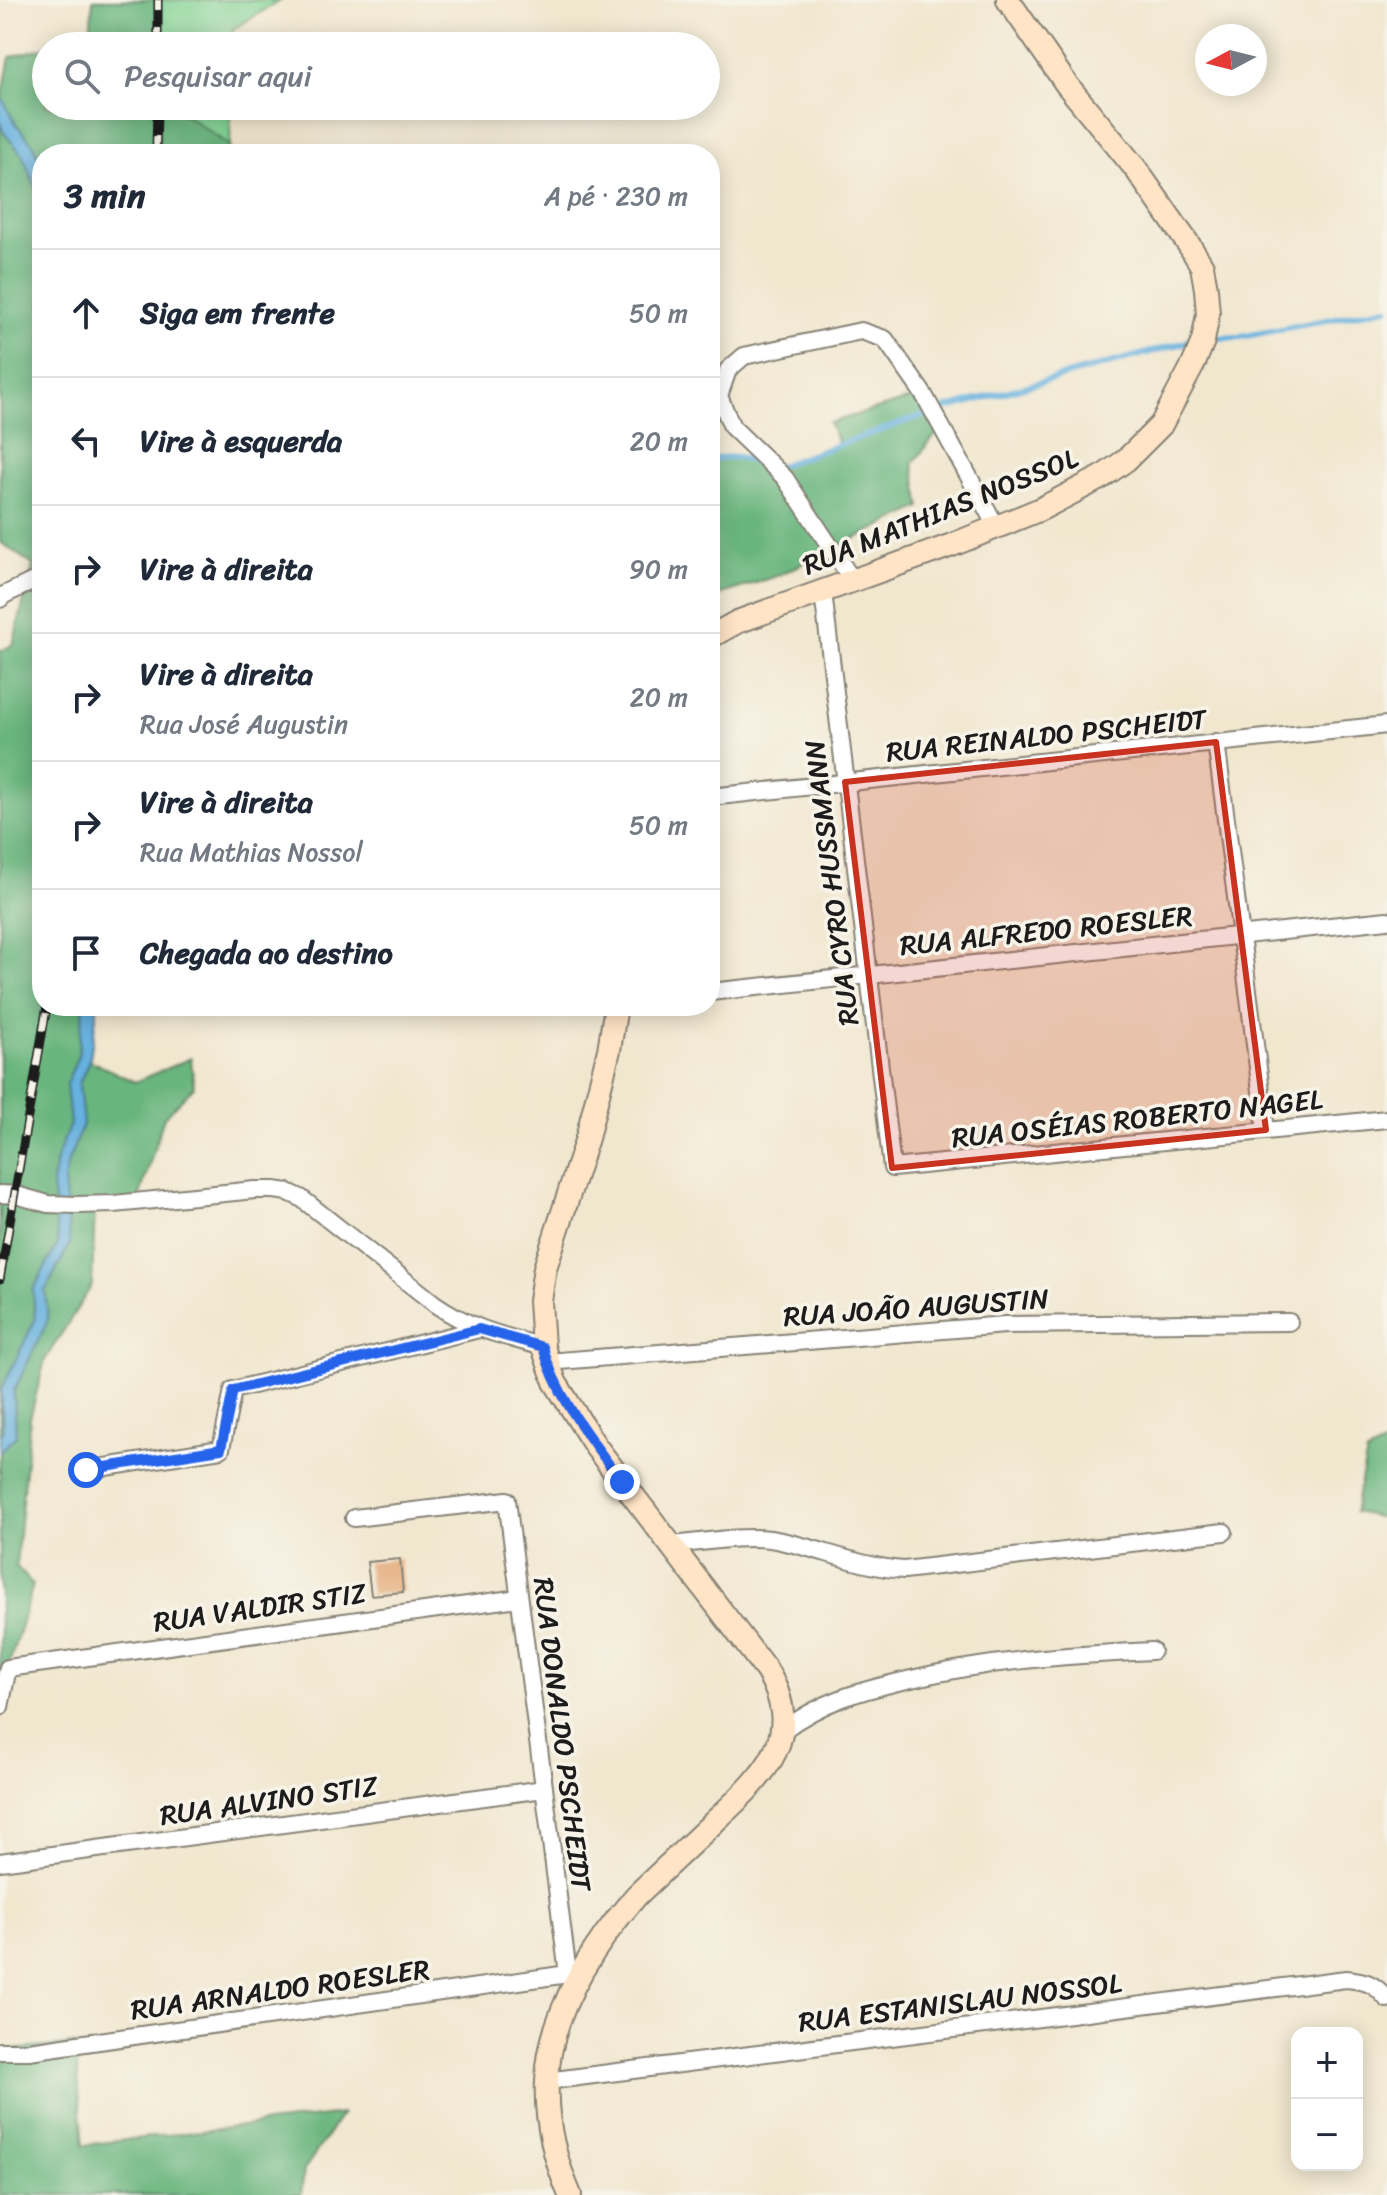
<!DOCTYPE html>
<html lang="pt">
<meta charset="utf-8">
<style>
:root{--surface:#fff;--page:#f2f2f3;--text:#1f2937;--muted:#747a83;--line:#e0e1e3}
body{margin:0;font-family:Sriracha,sans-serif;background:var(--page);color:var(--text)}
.controls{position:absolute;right:24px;bottom:24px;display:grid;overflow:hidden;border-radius:16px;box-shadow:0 4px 20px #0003}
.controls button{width:72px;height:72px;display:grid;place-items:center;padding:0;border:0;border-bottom:2px solid var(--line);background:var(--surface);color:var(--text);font:40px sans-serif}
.compass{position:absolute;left:1195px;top:24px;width:72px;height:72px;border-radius:50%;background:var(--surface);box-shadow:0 4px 20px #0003;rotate:263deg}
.stop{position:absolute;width:24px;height:24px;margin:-18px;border:6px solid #2563eb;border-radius:50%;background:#fff}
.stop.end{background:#2563eb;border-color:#fff;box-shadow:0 2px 8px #0008}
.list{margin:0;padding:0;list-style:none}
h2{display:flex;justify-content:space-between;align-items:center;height:104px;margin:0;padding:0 32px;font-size:34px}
h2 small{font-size:26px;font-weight:400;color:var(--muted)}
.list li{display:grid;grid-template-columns:52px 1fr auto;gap:24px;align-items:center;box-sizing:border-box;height:128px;padding:0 32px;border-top:2px solid var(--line)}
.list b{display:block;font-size:30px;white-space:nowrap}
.list p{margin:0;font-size:26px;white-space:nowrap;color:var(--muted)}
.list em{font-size:26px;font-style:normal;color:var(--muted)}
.icon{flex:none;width:44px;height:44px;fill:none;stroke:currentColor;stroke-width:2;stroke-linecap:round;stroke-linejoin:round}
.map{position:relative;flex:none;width:1387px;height:2195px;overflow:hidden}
.search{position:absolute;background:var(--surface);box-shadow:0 4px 20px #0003;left:32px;top:32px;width:688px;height:88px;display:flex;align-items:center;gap:20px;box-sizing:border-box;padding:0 28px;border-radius:44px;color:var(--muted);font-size:30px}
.panel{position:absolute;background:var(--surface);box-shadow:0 4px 20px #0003;left:32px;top:144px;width:688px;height:872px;border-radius:32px}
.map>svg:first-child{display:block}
.green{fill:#82d394;stroke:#4f7858;stroke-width:2}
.forest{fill:#69b57e;stroke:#42684d;stroke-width:2}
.water{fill:#66b1df;stroke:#41667e;stroke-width:2}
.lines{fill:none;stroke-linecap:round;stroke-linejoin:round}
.stream{stroke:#66b1df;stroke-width:6}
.building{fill:#e6b286}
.street-casing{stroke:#868276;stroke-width:20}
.secondary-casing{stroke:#868276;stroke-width:26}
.street{stroke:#fff;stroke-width:16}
.secondary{stroke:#ffe4c6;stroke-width:22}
.rail-casing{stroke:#1c1c1c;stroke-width:9}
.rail{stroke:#f7f3e8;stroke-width:6;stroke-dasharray:18;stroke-linecap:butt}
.route{stroke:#2563eb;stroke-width:10}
.marked{fill:#c8321e;fill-opacity:0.2;stroke:#c8321e;stroke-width:6;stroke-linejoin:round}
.labels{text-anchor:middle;stroke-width:7;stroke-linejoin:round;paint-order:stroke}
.street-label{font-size:28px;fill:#1c1c1c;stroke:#f7f3e8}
</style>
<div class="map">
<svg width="1387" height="2195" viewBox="0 0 1387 2195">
<rect width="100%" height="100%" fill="#f7f3e8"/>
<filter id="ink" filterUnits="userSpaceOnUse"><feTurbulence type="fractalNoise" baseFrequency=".0125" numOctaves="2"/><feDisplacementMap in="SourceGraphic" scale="16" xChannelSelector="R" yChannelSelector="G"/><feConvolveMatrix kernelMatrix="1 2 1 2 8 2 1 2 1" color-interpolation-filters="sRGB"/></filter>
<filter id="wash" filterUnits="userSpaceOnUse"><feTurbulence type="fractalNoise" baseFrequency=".006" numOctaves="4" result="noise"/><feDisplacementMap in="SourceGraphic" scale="32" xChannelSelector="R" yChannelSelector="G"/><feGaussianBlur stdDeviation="1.8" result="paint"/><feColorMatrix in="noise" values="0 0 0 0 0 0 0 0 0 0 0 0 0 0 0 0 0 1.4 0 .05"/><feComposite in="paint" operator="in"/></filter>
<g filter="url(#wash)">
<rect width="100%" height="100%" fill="#f1e7cf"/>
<g class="green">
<path d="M158 0H281L233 29V46H158Z"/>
<path d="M173 106H231L230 146Z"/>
</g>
<g class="forest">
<path d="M93 0H158V46H48L90 34Z"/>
<path d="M46 47V106H173L230 146V154H42V1006H90L84 1058 135 1082 191 1058 194 1087 164 1117 138 1202 95 1206 92 1285 45 1360 30 1418 16 1566 33 1585 8 1668 0 1707V652L13 644 33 565 0 542V108L10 57Z"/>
<path d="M924 395 942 427 913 463 921 507 777 576 710 598V459L738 457 773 468 839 445 829 423Z"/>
<path d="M1387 1443V1517L1382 1518 1354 1512 1367 1453Z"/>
<path d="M75 2044 84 2145 342 2114 304 2170 301 2195H0V2051Z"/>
</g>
<g class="water">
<path d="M0 94 15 123 33 144 42 167V204L22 154 4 133 0 123Z"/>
<path d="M84 1006H97V1011L90 1058 79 1084 83 1124 68 1161 64 1182 70 1244 45 1291 48 1320 14 1391 16 1436 0 1452V1435L3 1432 1 1390 35 1320 33 1290 58 1244 52 1184 56 1160 70 1124 66 1084 78 1056Z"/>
</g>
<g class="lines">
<g class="stream">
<path d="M1209 338 1241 337 1387 308"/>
<path d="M944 409 1198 339"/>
<path d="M710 459 738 457 765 465"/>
<path d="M776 467 927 414"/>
</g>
</g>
<g id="blocks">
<path class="building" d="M400 1559 403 1592 371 1595 367 1562Z"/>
</g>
</g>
<g filter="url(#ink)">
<use href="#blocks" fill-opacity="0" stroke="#868276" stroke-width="2"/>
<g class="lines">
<g class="street-casing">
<g id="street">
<path d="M853 581 785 478 732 427 719 396 728 370 744 356 861 331 885 339 924 395 996 526"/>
<path d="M823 592 892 1168 1387 1119"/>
<path d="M0 599 4 595 42 577"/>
<path d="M1216 742 1266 1130"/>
<path d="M710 797 1387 725"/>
<path d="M710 992 1387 920"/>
<path d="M0 1194 16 1195 48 1204 77 1205 114 1204 255 1190H274L288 1192 301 1198 435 1304C473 1330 501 1335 543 1347"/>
<path d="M547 1362 1005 1325 1289 1322"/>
<path d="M86 1470 221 1449 233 1390 479 1329"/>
<path d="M354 1518 507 1500 568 1974"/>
<path d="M670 1545C700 1543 739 1535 770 1539 815 1546 858 1567 904 1570L1224 1532"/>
<path d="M0 1707 8 1668 519 1598"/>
<path d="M782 1731C822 1701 859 1691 907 1680 988 1660 1069 1655 1152 1651"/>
<path d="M0 1862 544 1789"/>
<path d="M0 2051H29L568 1974 578 1977"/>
<path d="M547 2081 1346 1979C1366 1981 1374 1983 1387 1999"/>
</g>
</g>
<g class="secondary-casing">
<g id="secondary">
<path d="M710 637 737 622 952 545 1041 509 1102 477 1126 460 1161 425 1194 363 1203 341 1208 314 1206 289 1202 266 1189 245 1136 169 1067 85 1008 0"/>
<path d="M570 2195C555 2160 545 2119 547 2081 549 2012 593 1946 636 1896 662 1871 688 1847 713 1823 760 1778 808 1740 767 1671L596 1447 555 1382 543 1347 540 1301 545 1268 587 1138 609 1050 616 1006"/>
</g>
</g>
<use href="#street" class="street"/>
<use href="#secondary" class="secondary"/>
<g class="rail-casing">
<g id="rail">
<path d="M158 46V0"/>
<path d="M156 154 157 106"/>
<path d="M0 1279 47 1006"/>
</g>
</g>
<use href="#rail" class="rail"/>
</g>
</g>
<g class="lines" filter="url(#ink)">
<path class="route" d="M86 1470 221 1449 233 1390 479 1329 543 1347C556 1397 592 1441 622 1482"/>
</g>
<path class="marked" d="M1216 742 1266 1130 892 1168 845 782Z"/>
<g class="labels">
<g class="street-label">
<text transform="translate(940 511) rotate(-22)" y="10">RUA MATHIAS NOSSOL</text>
<text transform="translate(1046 735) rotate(-6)" y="10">RUA REINALDO PSCHEIDT</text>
<text transform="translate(831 883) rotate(-97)" y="10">RUA CYRO HUSSMANN</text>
<text transform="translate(1046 930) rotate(-6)" y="10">RUA ALFREDO ROESLER</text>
<text transform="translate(1137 1118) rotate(-6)" y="10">RUA OSÉIAS ROBERTO NAGEL</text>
<text transform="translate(916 1307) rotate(-4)" y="10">RUA JOÃO AUGUSTIN</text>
<text transform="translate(260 1607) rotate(-8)" y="10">RUA VALDIR STIZ</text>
<text transform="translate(563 1734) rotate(83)" y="10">RUA DONALDO PSCHEIDT</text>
<text transform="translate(269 1800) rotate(-8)" y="10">RUA ALVINO STIZ</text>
<text transform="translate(280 1989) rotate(-8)" y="10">RUA ARNALDO ROESLER</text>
<text transform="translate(960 2002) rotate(-7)" y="10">RUA ESTANISLAU NOSSOL</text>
</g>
</g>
</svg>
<div class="controls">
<button>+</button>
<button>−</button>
</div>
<svg class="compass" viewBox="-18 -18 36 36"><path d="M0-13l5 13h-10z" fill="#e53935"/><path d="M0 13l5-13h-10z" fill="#747a83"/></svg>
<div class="stop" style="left:86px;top:1470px"></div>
<div class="stop end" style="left:622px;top:1482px"></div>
<div class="search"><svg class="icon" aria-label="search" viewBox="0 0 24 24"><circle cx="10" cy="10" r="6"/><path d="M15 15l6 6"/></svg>Pesquisar aqui</div>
<section class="panel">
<h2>3 min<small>A pé · 230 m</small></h2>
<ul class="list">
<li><svg class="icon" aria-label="ahead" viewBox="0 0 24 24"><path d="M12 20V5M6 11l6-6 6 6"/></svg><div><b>Siga em frente</b></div><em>50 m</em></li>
<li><svg class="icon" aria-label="left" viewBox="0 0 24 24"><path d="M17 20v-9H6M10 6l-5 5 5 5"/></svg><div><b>Vire à esquerda</b></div><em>20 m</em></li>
<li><svg class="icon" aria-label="right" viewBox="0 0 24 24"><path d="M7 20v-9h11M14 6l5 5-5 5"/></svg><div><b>Vire à direita</b></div><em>90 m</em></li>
<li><svg class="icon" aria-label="right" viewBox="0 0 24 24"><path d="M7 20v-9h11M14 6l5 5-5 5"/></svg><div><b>Vire à direita</b><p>Rua José Augustin</p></div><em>20 m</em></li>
<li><svg class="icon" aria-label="right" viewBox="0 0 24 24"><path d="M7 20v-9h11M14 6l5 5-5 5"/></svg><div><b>Vire à direita</b><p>Rua Mathias Nossol</p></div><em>50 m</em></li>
<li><svg class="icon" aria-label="arrive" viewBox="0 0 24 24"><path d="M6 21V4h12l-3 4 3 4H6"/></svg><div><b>Chegada ao destino</b></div></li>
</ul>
</section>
</div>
